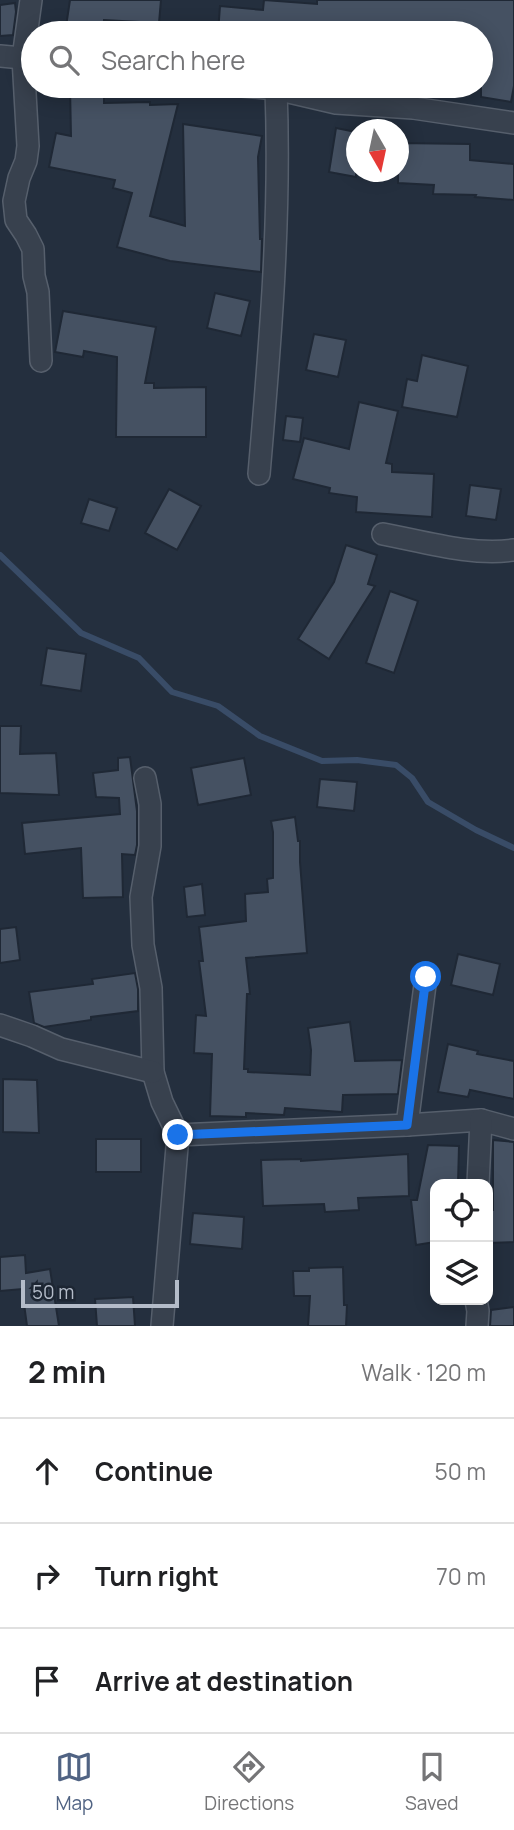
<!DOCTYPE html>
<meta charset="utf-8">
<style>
:root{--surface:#fff;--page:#f2f2f2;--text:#202124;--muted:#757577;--line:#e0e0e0;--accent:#506383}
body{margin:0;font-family:Manrope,sans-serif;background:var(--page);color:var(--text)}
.controls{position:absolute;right:21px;bottom:21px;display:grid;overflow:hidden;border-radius:14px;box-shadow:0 4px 18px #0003}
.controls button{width:63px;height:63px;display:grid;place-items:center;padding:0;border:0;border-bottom:2px solid var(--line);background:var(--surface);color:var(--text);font:35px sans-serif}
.compass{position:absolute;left:346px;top:119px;width:63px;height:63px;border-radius:50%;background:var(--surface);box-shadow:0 4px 18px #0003;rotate:171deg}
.scale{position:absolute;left:21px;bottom:18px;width:158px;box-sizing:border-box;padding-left:7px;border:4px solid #b4bcc9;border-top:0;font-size:19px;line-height:24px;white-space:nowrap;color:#b4bcc9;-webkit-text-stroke:5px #1d2633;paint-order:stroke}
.stop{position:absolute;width:21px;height:21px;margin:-16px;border:5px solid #1a73e8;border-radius:50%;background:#fff}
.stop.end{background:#1a73e8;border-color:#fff;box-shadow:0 2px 7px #0008}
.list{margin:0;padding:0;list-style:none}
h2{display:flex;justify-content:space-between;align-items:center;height:91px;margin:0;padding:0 28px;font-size:30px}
h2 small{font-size:23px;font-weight:400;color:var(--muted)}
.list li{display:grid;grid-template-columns:46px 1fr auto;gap:21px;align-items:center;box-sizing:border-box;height:105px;padding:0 28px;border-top:2px solid var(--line)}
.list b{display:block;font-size:26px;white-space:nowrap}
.list em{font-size:23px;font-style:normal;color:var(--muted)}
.icon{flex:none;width:38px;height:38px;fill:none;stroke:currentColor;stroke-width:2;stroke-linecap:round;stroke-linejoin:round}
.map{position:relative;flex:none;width:514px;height:1326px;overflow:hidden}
.search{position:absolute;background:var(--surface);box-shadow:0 4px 18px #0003;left:21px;right:21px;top:21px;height:77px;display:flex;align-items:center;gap:18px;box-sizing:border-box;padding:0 24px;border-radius:38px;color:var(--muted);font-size:26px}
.sheet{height:406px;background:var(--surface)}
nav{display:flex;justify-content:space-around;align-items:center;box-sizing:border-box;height:98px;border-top:2px solid var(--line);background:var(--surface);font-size:19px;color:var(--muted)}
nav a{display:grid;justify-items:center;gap:4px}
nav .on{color:var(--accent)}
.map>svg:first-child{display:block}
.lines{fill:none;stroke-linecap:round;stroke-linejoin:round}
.stream{stroke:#394c67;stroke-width:6}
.building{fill:#455162;stroke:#1f2835;stroke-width:2}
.street-casing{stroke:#565f6c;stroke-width:24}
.street{stroke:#38414e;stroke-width:21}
.route{stroke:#1a73e8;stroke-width:9}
</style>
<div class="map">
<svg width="514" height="1326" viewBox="0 0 514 1326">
<rect width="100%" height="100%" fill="#242f3e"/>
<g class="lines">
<path class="stream" d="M0 555 81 633 139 658 172 692 218 706 260 736 322 761 357 760 396 765 412 778 428 802 476 830 514 848"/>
</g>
<g class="building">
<path d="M70 0H161L159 23 104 20 103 30 92 28 91 33H65Z"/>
<path d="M264 0 317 4V0H514V86L511 102 481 97V57L484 39 481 38V33H218L220 6 263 10Z"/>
<path d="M15 3 16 12 13 35 0 36V5Z"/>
<path d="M104 86V103L150 102V105L178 104 150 216 185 226 183 124 262 136 258 157 260 239H262L261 272 170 261 117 247 132 193 113 188 115 180 49 167 56 133 71 136 70 87Z"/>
<path d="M336 128 356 132V177L329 172Z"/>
<path d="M398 143 470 144V160L514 164V200L475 197 476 195 433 194 434 185 398 183Z"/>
<path d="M215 293 250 301 241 336 207 328Z"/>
<path d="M63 311 156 327 145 383H154V388L206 387V437H116L117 357 84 351 83 357 55 352Z"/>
<path d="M314 334 346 340 338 377 306 370Z"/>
<path d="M422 355 468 366 457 417 402 407 407 379 417 381Z"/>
<path d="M359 402 398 411 386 463 392 464V472L434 474 432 517 356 512 357 497 329 493 330 488 293 479 304 438 349 449Z"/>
<path d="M286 416 303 418 300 442 283 440Z"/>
<path d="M470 485 501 489 496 520 466 516Z"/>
<path d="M169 489 201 506 177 550 145 533Z"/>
<path d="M89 499 117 508 109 531 81 523Z"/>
<path d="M346 545 377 555 368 584 375 586 329 659 298 639 334 582Z"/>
<path d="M390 591 418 601 394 673 366 663Z"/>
<path d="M47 648 86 654 81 691 41 685Z"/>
<path d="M0 726H21L20 754 56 753 59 795 0 793Z"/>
<path d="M130 757 137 811V845L135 855 122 854 123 897 83 898 81 848 25 854 22 823 120 814 119 798 96 797 93 773 118 770V758Z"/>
<path d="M244 758 251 795 198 805 191 768Z"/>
<path d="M320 779 357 782 354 811 317 807Z"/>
<path d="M295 817 298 841H300V862L307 953 246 958 250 994H247L244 1069H248V1072L310 1075 311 1050 308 1028 350 1022 355 1061 402 1060 398 1094 343 1095 342 1112 285 1108 284 1115 246 1113V1117L210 1116 212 1054 194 1053 196 1015 206 1016 199 961H203L199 927 246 921 245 894 268 892 267 879 273 878V832L271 821Z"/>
<path d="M202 884 205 915 187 917 184 887Z"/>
<path d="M16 927 20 960 0 963V929Z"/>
<path d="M458 954 500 964 493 995 451 985Z"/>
<path d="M135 973 138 989V1011L91 1017V1020L44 1027 34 1023 29 992 93 984 92 979Z"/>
<path d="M448 1044 478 1051 477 1054 514 1061V1099L470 1090 468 1097 438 1092Z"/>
<path d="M3 1079 37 1080 39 1133 3 1132Z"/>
<rect x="96" y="1139" width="45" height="33"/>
<path d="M493 1140 514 1142V1242L488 1243V1210H493Z"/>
<path d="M428 1145 459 1146 458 1184H435V1242L416 1245 411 1200H417Z"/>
<path d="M408 1154 409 1196 358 1198 359 1210 325 1212 324 1204 263 1206 261 1160 301 1159V1161Z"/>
<path d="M193 1213 244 1217 242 1249 190 1244Z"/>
<path d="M25 1255 26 1273 50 1269 59 1326H27L22 1289 0 1291V1257Z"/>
<path d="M343 1267 344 1305H347L346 1326H308L310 1296H294L293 1271H309V1268Z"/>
<path d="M133 1297 135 1326H97L95 1299Z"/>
<path d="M514 1307V1326H490L491 1310Z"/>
</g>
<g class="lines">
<g class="street-casing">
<g id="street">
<path d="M31 0 23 58 28 146 26 161 19 178 14 201 16 220 26 235 33 249 34 276 38 292 41 361"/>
<path d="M0 56 33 59"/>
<path d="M242 86 276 89 336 103 413 108 514 123"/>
<path d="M259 474C270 346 281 218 276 89"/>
<path d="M383 534C425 542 471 556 514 550"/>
<path d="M145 778 150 804V846L141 897 143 945 151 988 153 1072 162 1102 178 1135 162 1326"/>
<path d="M0 1025 32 1036 61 1049 153 1072"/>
<path d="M407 1125 426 977"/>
<path d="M178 1135 407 1125 481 1120 514 1129"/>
<path d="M478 1184 481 1120"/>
<path d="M476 1300 478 1311 477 1326"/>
</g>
</g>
<use href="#street" class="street"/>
</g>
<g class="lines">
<path class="route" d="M178 1135 407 1125 426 977"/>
</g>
</svg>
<div class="controls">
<button><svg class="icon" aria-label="locate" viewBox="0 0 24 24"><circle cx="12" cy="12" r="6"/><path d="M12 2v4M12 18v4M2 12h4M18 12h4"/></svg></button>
<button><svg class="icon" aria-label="layers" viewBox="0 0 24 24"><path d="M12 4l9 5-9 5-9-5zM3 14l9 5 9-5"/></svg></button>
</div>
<svg class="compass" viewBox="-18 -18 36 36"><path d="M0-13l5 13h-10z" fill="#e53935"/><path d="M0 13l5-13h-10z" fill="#757577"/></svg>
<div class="scale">50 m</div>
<div class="stop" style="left:426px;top:977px"></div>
<div class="stop end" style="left:178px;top:1135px"></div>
<div class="search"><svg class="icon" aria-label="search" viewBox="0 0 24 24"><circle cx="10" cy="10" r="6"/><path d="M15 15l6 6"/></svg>Search here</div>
</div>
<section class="sheet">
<h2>2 min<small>Walk · 120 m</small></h2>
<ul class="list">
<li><svg class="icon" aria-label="ahead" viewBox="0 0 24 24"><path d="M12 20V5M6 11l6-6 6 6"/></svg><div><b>Continue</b></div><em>50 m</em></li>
<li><svg class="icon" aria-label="right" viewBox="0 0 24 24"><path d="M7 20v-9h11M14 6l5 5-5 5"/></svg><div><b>Turn right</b></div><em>70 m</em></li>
<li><svg class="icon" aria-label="arrive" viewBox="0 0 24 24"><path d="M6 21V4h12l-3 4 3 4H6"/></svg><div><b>Arrive at destination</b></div></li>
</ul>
</section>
<nav>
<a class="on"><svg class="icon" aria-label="map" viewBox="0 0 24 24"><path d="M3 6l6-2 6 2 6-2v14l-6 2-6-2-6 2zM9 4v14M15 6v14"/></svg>Map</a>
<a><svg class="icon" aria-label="directions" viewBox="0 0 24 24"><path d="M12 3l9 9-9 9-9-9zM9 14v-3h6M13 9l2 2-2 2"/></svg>Directions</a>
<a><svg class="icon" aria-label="saved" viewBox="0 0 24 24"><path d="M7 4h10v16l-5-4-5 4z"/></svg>Saved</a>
</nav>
